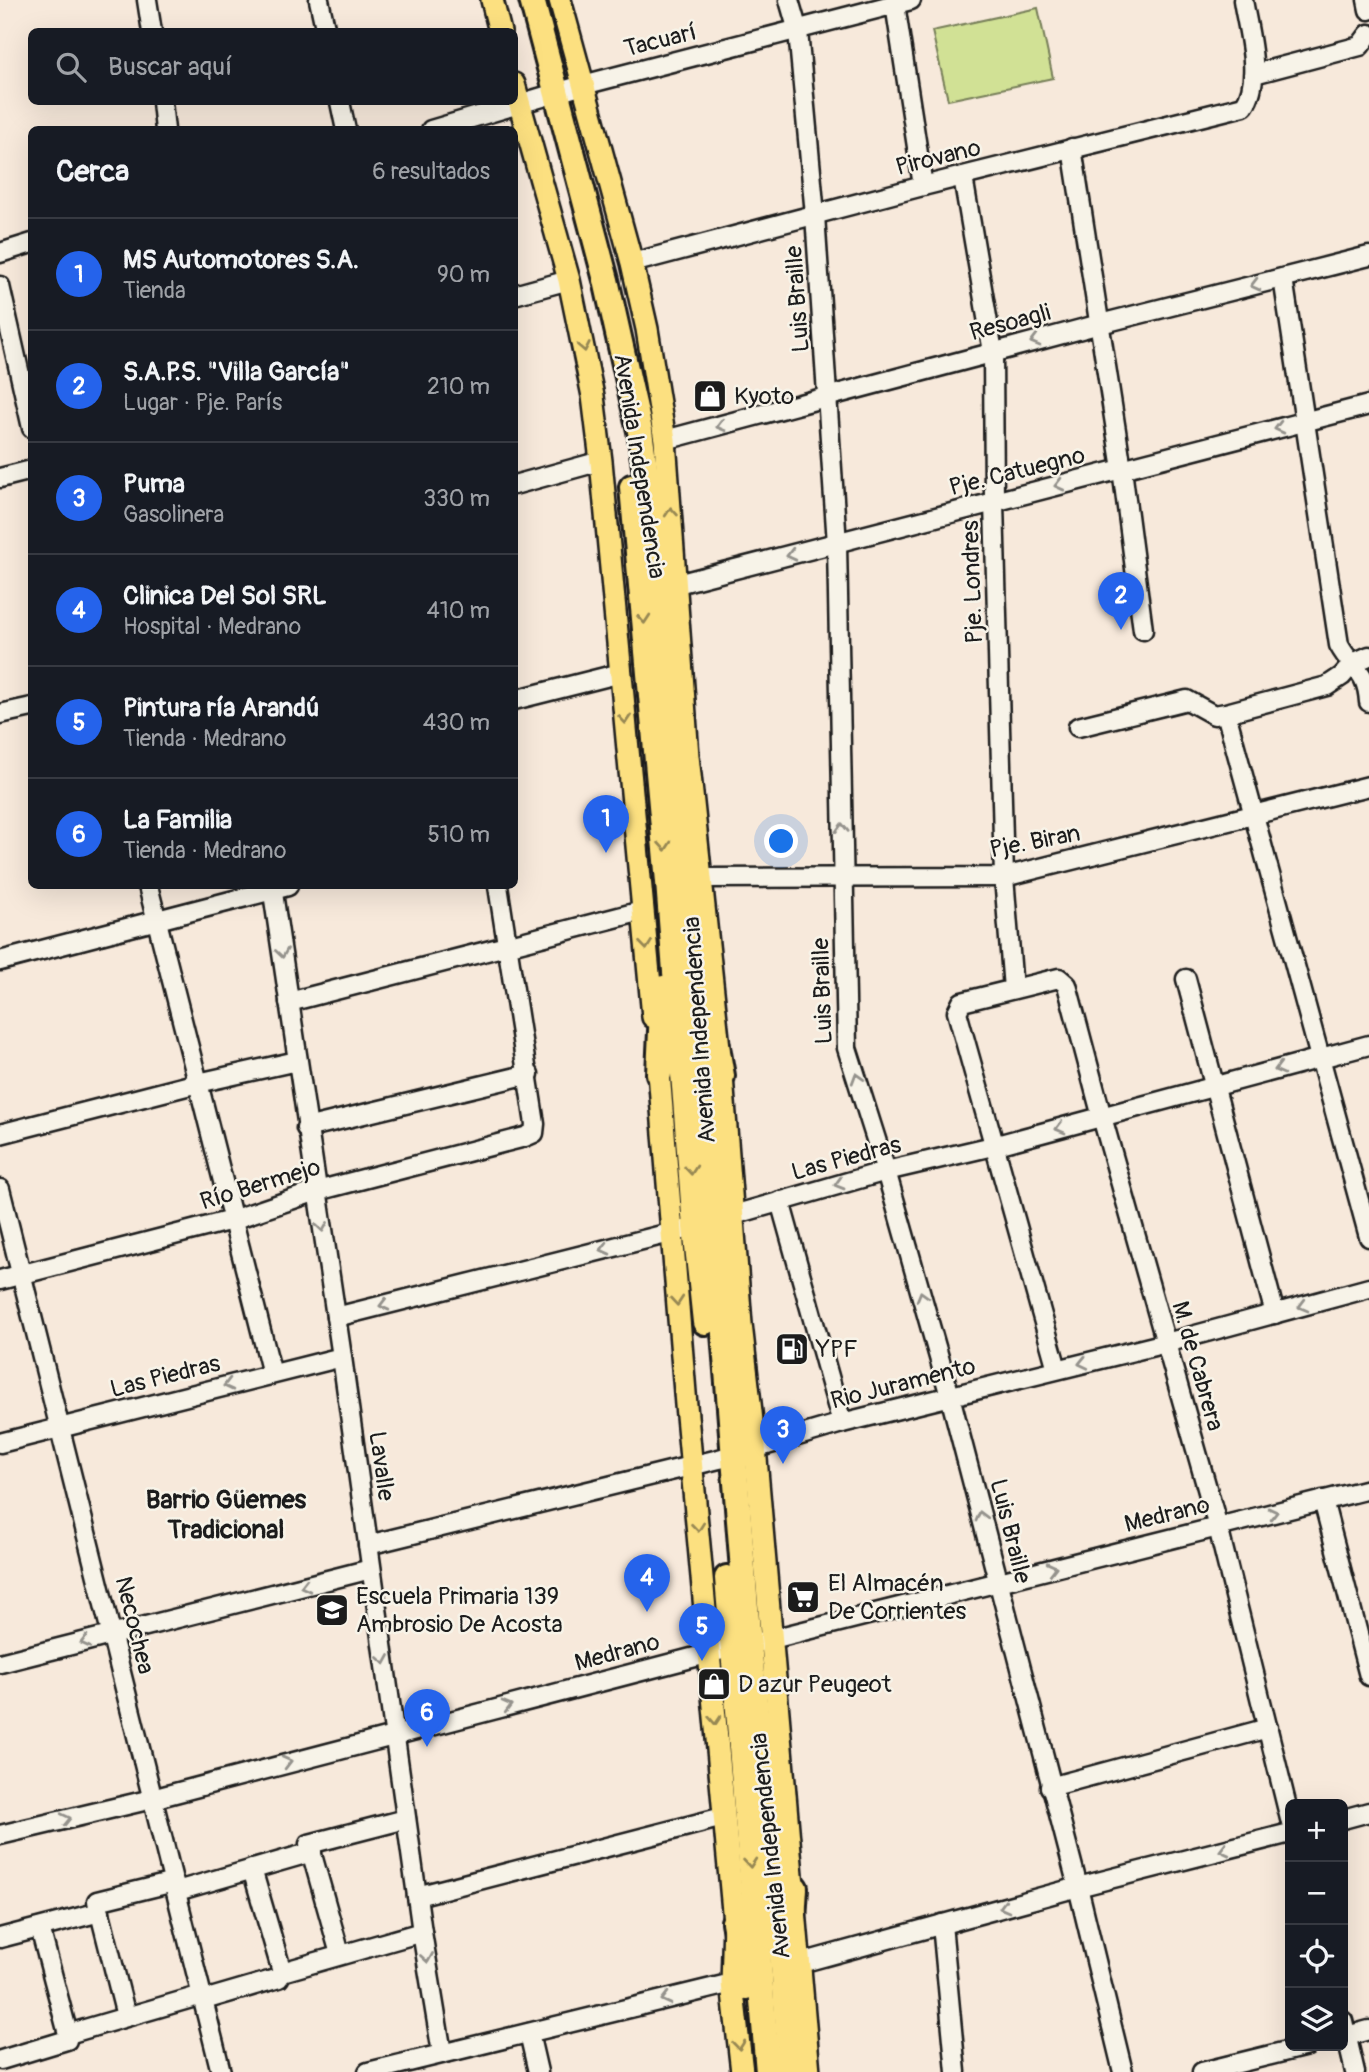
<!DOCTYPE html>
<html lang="es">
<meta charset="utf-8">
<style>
:root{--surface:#171b24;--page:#20242c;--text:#f1f3f6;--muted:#9ea1a6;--line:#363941;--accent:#2563eb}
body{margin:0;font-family:Pangolin,sans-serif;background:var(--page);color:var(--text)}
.controls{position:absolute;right:21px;bottom:21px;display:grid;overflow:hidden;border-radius:10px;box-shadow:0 7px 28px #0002}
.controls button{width:63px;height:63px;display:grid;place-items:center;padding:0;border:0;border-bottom:2px solid var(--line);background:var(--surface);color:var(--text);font:35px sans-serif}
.you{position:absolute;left:782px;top:842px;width:24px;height:24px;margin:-18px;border:5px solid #fff;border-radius:50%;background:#1a73e8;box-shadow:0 0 0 10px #1a73e833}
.badge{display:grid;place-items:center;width:46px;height:46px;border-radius:50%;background:var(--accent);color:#fff;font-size:23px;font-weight:700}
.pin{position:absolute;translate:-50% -58px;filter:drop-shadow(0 2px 4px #0008)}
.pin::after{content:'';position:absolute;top:37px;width:24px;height:21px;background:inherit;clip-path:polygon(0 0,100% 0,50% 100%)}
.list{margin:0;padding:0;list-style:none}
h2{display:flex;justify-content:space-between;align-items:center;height:91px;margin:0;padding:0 28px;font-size:30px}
h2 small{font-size:23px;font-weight:400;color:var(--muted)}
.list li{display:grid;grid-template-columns:46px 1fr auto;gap:21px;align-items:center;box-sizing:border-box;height:112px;padding:0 28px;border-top:2px solid var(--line)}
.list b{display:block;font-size:26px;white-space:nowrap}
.list p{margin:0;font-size:23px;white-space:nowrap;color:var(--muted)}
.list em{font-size:23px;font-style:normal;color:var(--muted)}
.icon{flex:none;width:38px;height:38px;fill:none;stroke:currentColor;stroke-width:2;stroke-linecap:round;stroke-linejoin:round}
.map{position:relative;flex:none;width:1369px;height:2072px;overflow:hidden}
.search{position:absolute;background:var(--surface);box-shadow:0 7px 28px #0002;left:28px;top:28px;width:490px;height:77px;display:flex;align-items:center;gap:18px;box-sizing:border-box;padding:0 24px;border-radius:10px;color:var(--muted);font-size:26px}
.panel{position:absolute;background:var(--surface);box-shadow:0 7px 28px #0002;left:28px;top:126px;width:490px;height:763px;border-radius:10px}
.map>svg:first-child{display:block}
.garden{fill:#d1e195;stroke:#767e58;stroke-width:2}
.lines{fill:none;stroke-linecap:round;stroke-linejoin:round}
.minor-casing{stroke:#1c1c1c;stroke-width:23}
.major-casing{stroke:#1c1c1c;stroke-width:26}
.highway-casing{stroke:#1c1c1c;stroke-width:30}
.minor{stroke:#f7f3e8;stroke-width:18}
.major{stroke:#fce080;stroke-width:21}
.highway{stroke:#fce080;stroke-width:24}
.oneway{stroke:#94928c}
.oneway2{stroke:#978853}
.labels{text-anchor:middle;stroke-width:5;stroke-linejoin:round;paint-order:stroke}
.street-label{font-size:24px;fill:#1c1c1c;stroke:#f7f3e8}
.poi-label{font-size:24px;fill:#1c1c1c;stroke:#f7f3e8;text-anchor:start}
.neighbourhood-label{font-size:26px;font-weight:bold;fill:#1c1c1c;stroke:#f7f3e8}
</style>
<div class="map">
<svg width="1369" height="2072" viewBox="0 0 1369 2072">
<rect width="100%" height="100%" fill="#f7e9db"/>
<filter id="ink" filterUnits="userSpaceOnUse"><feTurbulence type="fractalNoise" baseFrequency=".0143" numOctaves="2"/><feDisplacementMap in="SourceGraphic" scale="14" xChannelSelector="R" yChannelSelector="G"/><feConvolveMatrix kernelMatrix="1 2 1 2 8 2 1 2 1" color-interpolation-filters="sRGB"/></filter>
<g filter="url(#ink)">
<path class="garden" d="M1038 8 1053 78 948 100 932 31Z"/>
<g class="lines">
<g class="minor-casing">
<g id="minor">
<path d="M147 0 152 32"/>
<path d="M319 0 326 32"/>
<path d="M789 0 798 31 815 215 837 544 847 1048 886 1171 950 1396 1078 1887 1123 2072"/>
<path d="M1367 0 1369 10"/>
<path d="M895 4 923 186"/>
<path d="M1254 74 1360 46 1369 34"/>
<path d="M162 102 165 130"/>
<path d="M340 102 346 130"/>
<path d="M431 130 583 85 911 0"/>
<path d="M1072 148 1122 469 1143 630"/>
<path d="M963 177 993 352 994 502 1004 877 1013 989"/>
<path d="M0 253 32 243"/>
<path d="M632 263 923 186 1244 106C1263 79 1248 32 1243 0"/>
<path d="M1283 278 1339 645C1352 670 1367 669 1369 702"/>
<path d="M0 286 32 428"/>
<path d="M514 295 569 280"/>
<path d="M665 440 1100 324 1369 256"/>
<path d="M0 478 32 470"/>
<path d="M514 485 601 461"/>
<path d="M677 584 1369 405"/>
<path d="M514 700 621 673"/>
<path d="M1226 713 1369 1237"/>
<path d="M0 714 32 707"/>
<path d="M1078 727 1187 700 1214 715 1226 713 1327 686 1342 676 1353 663 1369 656"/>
<path d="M702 878 1004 877 1369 786"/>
<path d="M148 886 272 1374"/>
<path d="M272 886 342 1357 422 1932 442 2053"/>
<path d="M0 961 288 886"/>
<path d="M1186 979 1275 1314"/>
<path d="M289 1002 642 911"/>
<path d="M306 1128 529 1074"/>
<path d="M0 1134 198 1083 297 1061"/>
<path d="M0 1189 221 2072"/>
<path d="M780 1201 842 1423"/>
<path d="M723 1218 886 1171 993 1146 1369 1045"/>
<path d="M0 1280 232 1220 317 1191 525 1137 534 1133 535 1124 498 886"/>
<path d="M336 1317 682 1230"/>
<path d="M1057 1369 957 1012 962 1002 1059 978 1067 985 1102 1117 1218 1527 1290 1819"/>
<path d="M0 1443 342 1357"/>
<path d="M1323 1500 1369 1676"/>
<path d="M368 1545 719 1459 842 1423 1166 1343 1369 1288"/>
<path d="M760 1642 1369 1489"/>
<path d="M0 1663 371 1569"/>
<path d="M1050 1787 1268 1728"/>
<path d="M1343 1819 1369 1812"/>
<path d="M0 1835 152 1799 722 1650"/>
<path d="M252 1869 282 1972"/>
<path d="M177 1891 312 1852"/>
<path d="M417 1896 723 1817"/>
<path d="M942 1924 956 2072"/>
<path d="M40 1928 68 2034"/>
<path d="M0 1938 100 1912"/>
<path d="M340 1954 309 1844 406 1819"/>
<path d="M801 1963 1078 1887 1290 1833"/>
<path d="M204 2000 279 1978 282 1972 422 1932"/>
<path d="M126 2016 97 1901 174 1882"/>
<path d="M1343 2021 1355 2072"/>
<path d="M529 2033 538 2072"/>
<path d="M68 2034 202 1995"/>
<path d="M1343 2037 1369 2030"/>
<path d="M1 2060 67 2040 68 2034"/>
<path d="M368 2072 732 1983"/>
<path d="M1202 2072 1307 2046"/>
</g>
</g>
<g class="major-casing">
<g id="major">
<path d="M492 0 500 32"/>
<path d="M560 0 632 263 647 329 665 440 688 756 722 1076 741 1324 755 1447 809 2072"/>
<path d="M514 84 569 280 593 396 601 461 653 1017"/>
<path d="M658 1060 686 1405 734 1922 732 1983 742 2072"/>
</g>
</g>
<g class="highway-casing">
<g id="highway">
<path d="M532 0 606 280 640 431 655 539 674 760 687 872 749 1645 784 1976 791 2072"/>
<path d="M632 487 668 882 695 1227 705 1322"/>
<path d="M712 1018 722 1076"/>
<path d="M659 1074 663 988"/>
<path d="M727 1578 768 2072"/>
<path d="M734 1922 746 1987"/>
<path d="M792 1935 795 1888"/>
</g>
</g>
<use href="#minor" class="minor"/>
<use href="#major" class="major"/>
<use href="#highway" class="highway"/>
</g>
<defs><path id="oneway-chevron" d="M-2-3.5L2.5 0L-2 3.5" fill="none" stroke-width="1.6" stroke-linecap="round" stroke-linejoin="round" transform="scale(1.75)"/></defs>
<g class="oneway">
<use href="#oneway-chevron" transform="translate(1255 285) rotate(166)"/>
<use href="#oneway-chevron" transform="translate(1035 341) rotate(165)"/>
<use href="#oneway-chevron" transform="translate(721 426) rotate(165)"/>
<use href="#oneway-chevron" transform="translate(1279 428) rotate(166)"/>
<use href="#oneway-chevron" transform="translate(1059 485) rotate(166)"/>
<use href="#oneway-chevron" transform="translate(791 555) rotate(166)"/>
<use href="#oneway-chevron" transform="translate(842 828) rotate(-91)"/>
<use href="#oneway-chevron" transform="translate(282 953) rotate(82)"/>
<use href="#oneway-chevron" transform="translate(1279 1069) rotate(165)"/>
<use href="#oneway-chevron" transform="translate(857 1078) rotate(-107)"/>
<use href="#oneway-chevron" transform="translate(1060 1128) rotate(165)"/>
<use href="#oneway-chevron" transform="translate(839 1184) rotate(164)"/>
<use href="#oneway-chevron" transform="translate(322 1227) rotate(81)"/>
<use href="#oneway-chevron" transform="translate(605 1249) rotate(166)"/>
<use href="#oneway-chevron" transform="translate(922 1296) rotate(-106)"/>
<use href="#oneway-chevron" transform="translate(384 1305) rotate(166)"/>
<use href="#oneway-chevron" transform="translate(1303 1306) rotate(165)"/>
<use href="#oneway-chevron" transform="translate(1083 1363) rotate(167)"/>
<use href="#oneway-chevron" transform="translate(228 1385) rotate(166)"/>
<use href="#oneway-chevron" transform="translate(1273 1513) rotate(-14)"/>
<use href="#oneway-chevron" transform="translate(981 1516) rotate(-105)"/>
<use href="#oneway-chevron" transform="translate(1052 1568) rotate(-14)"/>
<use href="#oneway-chevron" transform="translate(305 1586) rotate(166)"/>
<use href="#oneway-chevron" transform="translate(85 1642) rotate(166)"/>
<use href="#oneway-chevron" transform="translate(384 1660) rotate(81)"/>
<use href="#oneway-chevron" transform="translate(507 1706) rotate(-15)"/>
<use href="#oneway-chevron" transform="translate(287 1762) rotate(-14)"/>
<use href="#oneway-chevron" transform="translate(66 1819) rotate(-13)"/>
<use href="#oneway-chevron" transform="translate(1224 1850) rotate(166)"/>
<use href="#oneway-chevron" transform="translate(1004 1907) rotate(165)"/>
<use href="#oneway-chevron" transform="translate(427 1958) rotate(81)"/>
<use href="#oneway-chevron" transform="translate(666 1999) rotate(166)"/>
</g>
<g class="oneway2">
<use href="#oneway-chevron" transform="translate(584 347) rotate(79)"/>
<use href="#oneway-chevron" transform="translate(671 512) rotate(-95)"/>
<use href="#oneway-chevron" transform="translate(644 619) rotate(85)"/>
<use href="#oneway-chevron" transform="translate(625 719) rotate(85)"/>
<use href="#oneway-chevron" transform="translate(665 846) rotate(85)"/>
<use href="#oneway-chevron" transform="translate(646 945) rotate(84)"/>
<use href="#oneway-chevron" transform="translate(691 1170) rotate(85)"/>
<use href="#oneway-chevron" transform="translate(677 1301) rotate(85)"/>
<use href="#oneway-chevron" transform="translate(698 1527) rotate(84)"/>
<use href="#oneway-chevron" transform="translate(715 1720) rotate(86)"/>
<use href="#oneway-chevron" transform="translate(750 1863) rotate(85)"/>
<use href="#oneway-chevron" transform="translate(739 2045) rotate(84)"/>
</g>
</g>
<defs>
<g id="shop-square" transform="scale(1.75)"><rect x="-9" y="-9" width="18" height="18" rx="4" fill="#1c1c1c" stroke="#f7f3e8"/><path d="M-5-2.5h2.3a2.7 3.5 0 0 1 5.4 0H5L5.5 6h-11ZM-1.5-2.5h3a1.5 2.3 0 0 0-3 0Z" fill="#fff"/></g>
<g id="fuel-square" transform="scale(1.75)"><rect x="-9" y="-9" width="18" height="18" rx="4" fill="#1c1c1c" stroke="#f7f3e8"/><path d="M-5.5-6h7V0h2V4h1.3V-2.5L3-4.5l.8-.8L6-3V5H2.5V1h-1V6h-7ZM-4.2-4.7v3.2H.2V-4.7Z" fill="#fff"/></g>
<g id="supermarket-square" transform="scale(1.75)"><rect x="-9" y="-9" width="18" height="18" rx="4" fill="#1c1c1c" stroke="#f7f3e8"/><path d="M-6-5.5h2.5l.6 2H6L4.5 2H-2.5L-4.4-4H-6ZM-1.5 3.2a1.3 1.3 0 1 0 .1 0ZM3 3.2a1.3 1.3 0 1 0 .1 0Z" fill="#fff"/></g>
<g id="school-square" transform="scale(1.75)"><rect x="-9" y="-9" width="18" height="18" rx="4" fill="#1c1c1c" stroke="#f7f3e8"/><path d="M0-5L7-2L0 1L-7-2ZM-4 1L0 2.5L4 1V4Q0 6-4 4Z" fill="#fff"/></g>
</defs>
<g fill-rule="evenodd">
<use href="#shop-square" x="710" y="396"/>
<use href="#fuel-square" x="792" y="1349"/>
<use href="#supermarket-square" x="803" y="1597"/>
<use href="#school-square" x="332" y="1610"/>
<use href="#shop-square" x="714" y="1684"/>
</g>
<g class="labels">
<g class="street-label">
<text transform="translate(660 40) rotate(-14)" y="8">Tacuarí</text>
<text transform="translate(938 157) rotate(-14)" y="8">Pirovano</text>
<text transform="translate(797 299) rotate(-94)" y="8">Luis Braille</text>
<text transform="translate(1010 322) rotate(-15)" y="8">Resoagli</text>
<text transform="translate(640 466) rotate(81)" y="8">Avenida Independencia</text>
<text transform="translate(1017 471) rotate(-14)" y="8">Pje. Catuegno</text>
<text transform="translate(972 582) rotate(-92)" y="8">Pje. Londres</text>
<text transform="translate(1035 841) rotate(-11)" y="8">Pje. Biran</text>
<text transform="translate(822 991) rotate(-92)" y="8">Luis Braille</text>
<text transform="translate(699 1030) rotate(-94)" y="8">Avenida Independencia</text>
<text transform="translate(846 1158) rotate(-15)" y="8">Las Piedras</text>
<text transform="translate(260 1184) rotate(-17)" y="8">Río Bermejo</text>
<text transform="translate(1198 1366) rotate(74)" y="8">M. de Cabrera</text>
<text transform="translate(165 1376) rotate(-14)" y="8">Las Piedras</text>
<text transform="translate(903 1383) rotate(-14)" y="8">Rio Juramento</text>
<text transform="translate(382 1466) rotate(82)" y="8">Lavalle</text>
<text transform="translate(1167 1514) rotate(-14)" y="8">Medrano</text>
<text transform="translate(1011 1531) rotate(76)" y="8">Luis Braille</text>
<text transform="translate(135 1625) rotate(76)" y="8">Necochea</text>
<text transform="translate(617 1652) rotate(-15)" y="8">Medrano</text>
<text transform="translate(770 1846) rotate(-96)" y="8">Avenida Independencia</text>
</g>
<g class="poi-label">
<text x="734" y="404">Kyoto</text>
<text x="816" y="1357">YPF</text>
<text x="828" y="1591">El Almacén<tspan x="828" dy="28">De Corrientes</tspan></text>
<text x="356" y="1604">Escuela Primaria 139<tspan x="356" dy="28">Ambrosio De Acosta</tspan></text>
<text x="738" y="1692">D azur Peugeot</text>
</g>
<g class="neighbourhood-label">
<text x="226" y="1508">Barrio Güemes<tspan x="226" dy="30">Tradicional</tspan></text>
</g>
</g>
</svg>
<div class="controls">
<button>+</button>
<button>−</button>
<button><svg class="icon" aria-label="locate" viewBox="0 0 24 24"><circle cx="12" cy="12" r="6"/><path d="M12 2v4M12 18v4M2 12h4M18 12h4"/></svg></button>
<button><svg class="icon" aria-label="layers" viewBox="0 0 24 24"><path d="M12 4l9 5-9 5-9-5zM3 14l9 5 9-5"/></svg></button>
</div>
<div class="you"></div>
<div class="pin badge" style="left:606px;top:853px">1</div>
<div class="pin badge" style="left:1121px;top:630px">2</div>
<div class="pin badge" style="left:783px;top:1464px">3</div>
<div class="pin badge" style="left:647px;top:1612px">4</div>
<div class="pin badge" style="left:702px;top:1661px">5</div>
<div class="pin badge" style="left:427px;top:1747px">6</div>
<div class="search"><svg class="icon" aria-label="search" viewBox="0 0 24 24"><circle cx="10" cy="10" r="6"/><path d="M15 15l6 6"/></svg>Buscar aquí</div>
<section class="panel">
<h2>Cerca<small>6 resultados</small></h2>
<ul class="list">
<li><span class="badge">1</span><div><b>MS Automotores S.A.</b><p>Tienda</p></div><em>90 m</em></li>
<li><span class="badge">2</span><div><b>S.A.P.S. &quot;Villa García&quot;</b><p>Lugar · Pje. París</p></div><em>210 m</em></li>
<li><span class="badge">3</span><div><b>Puma</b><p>Gasolinera</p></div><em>330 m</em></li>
<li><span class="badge">4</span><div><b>Clinica Del Sol SRL</b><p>Hospital · Medrano</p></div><em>410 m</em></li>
<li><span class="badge">5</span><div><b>Pintura ría Arandú</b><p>Tienda · Medrano</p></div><em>430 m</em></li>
<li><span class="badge">6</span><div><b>La Familia</b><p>Tienda · Medrano</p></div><em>510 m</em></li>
</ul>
</section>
</div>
